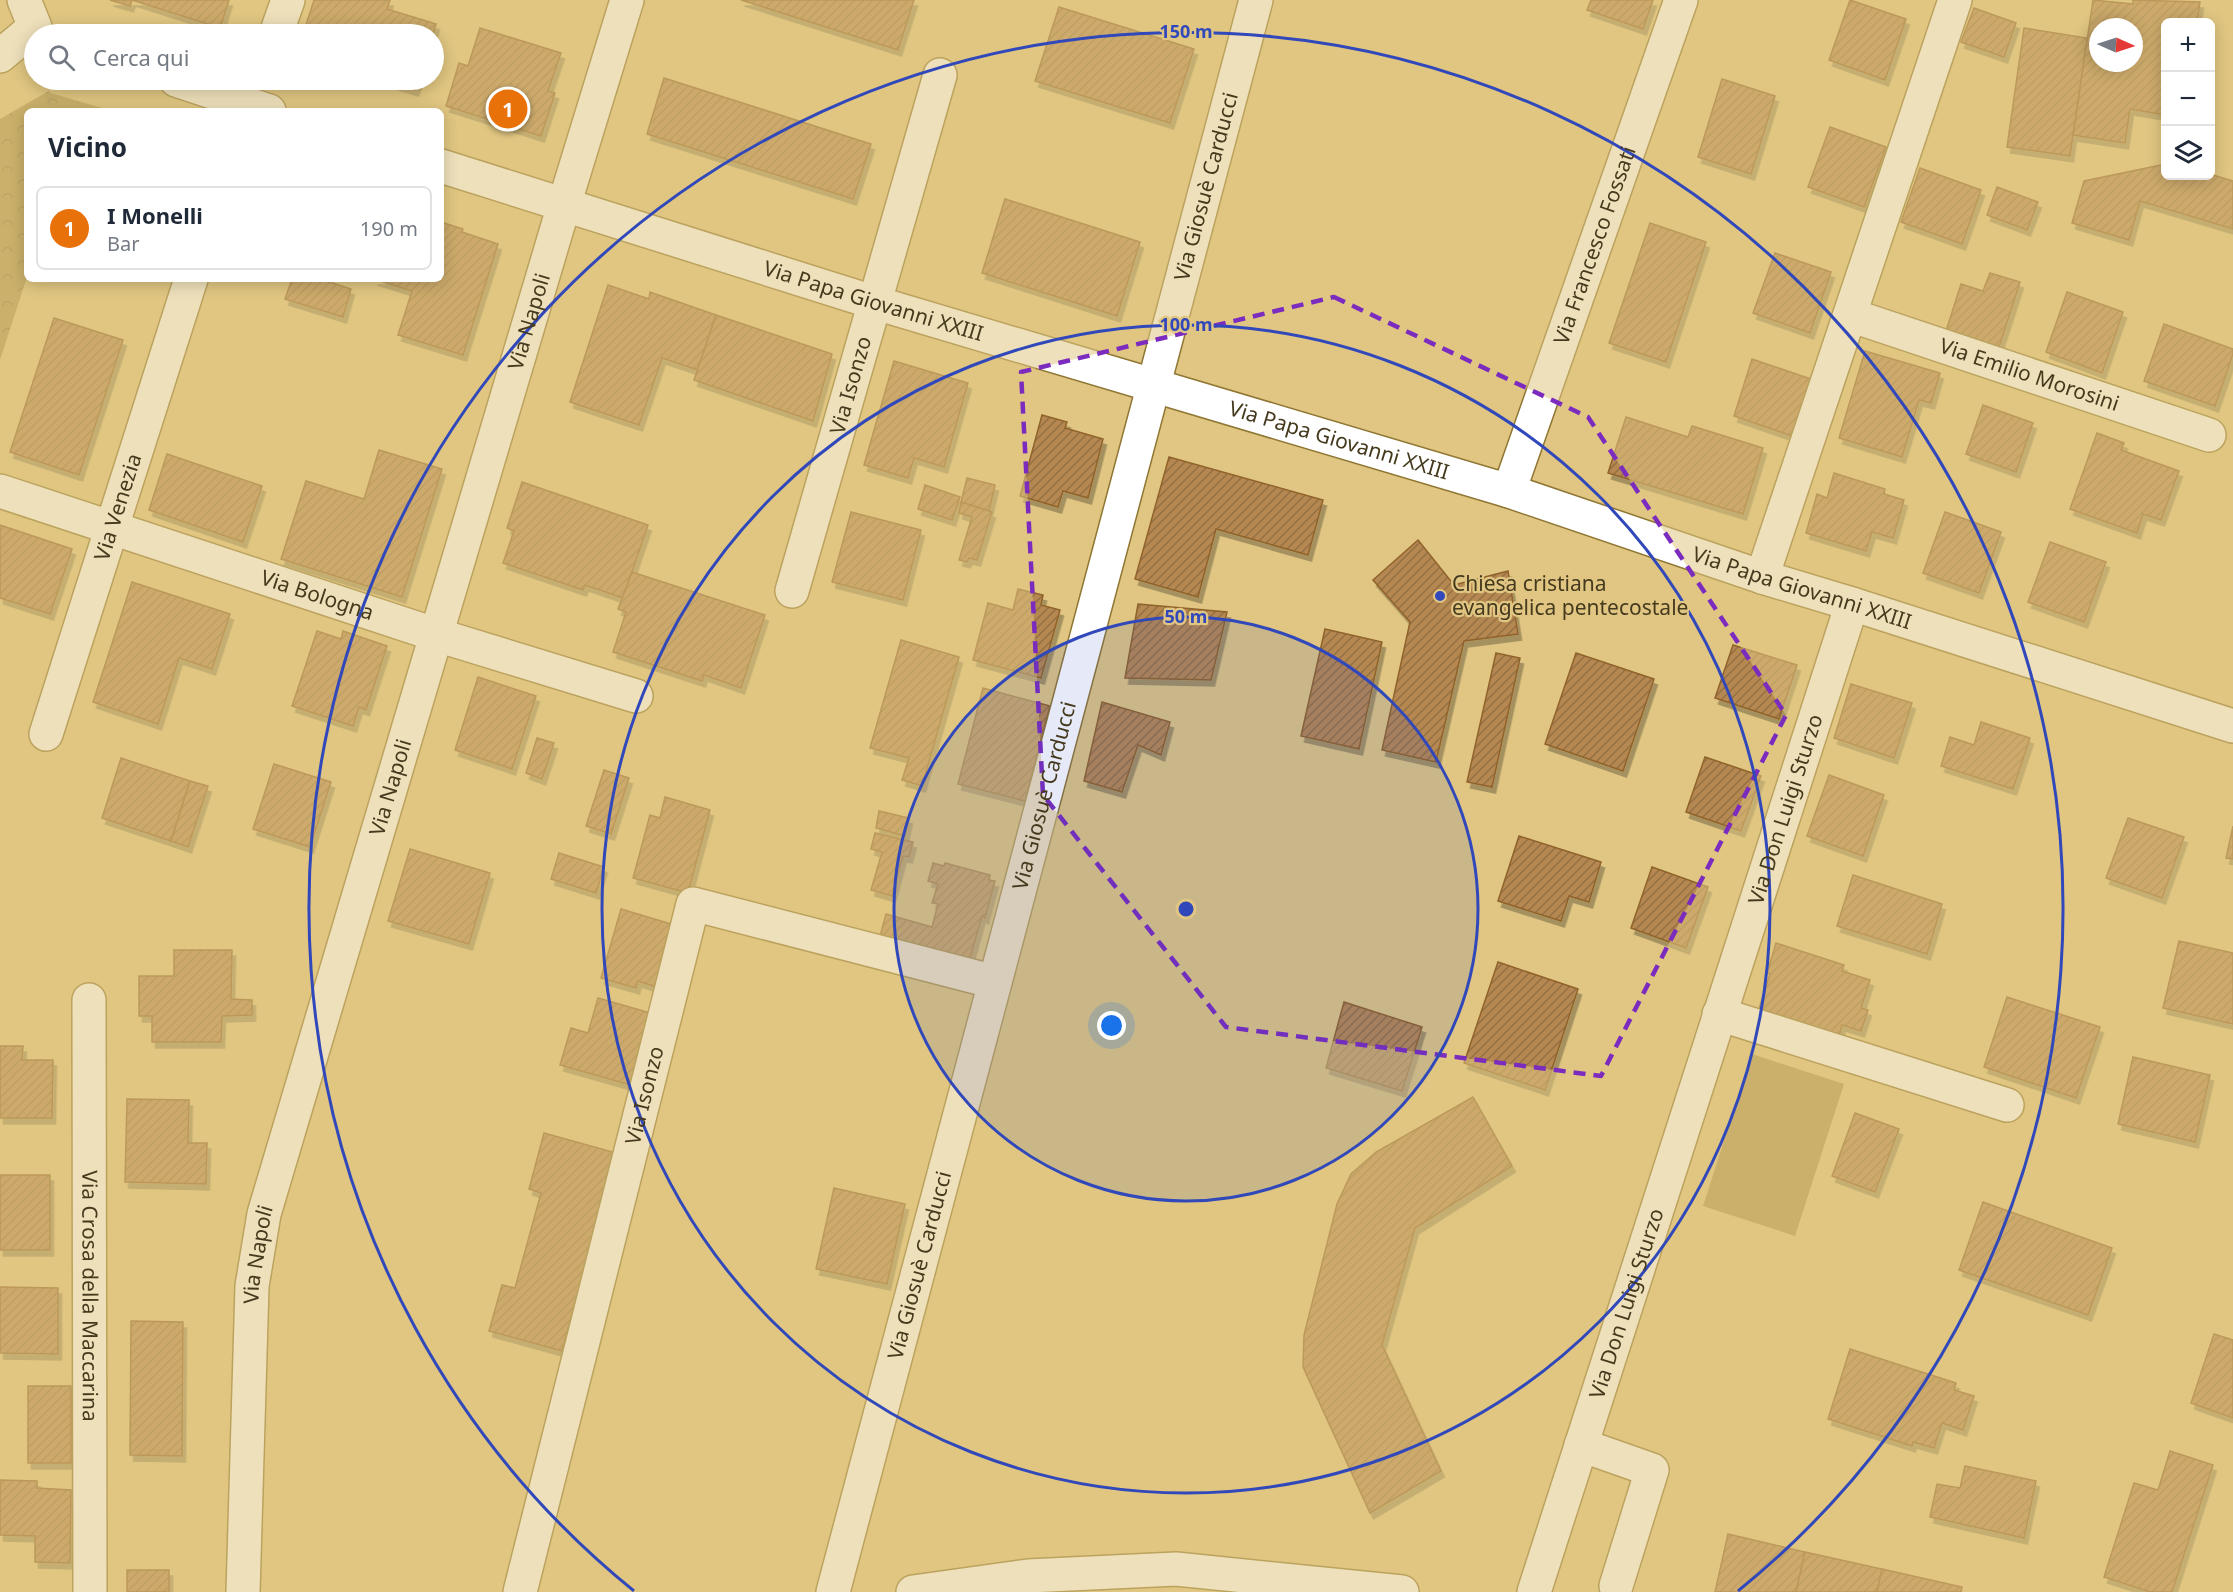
<!DOCTYPE html>
<html lang="it">
<meta charset="utf-8">
<style>
:root{--surface:#fff;--page:#f2f2f3;--text:#1f2937;--muted:#747a83;--line:#e0e1e3;--accent:#3148ba}
body{margin:0;font-family:"Noto Sans",sans-serif;background:var(--page);color:var(--text)}
.controls{position:absolute;right:18px;top:18px;display:grid;overflow:hidden;border-radius:9px;box-shadow:0 3px 15px #0003}
.controls button{width:54px;height:54px;display:grid;place-items:center;padding:0;border:0;border-bottom:2px solid var(--line);background:var(--surface);color:var(--text);font:30px sans-serif}
.compass{position:absolute;left:2089px;top:18px;width:54px;height:54px;border-radius:50%;background:var(--surface);box-shadow:0 3px 15px #0003;rotate:93deg}
.you{position:absolute;left:1112px;top:1026px;width:21px;height:21px;margin:-15px;border:4px solid #fff;border-radius:50%;background:#1a73e8;box-shadow:0 0 0 9px #1a73e833}
.badge{display:grid;place-items:center;width:39px;height:39px;border-radius:50%;background:var(--accent);color:#fff;font-size:20px;font-weight:700}
.pin{position:absolute;translate:-50% -50%;border:3px solid #fff;box-shadow:0 2px 6px #0006}
.list{margin:0;padding:0;list-style:none}
h2{display:flex;justify-content:space-between;align-items:center;height:78px;margin:0;padding:0 24px;font-size:26px}
h2 small{font-size:20px;font-weight:400;color:var(--muted)}
.list li{display:grid;grid-template-columns:39px 1fr auto;gap:18px;align-items:center;box-sizing:border-box;height:84px;margin:0 12px 12px;padding:0 12px;border:2px solid var(--line);border-radius:9px}
.list b{display:block;font-size:22px;white-space:nowrap}
.list p{margin:0;font-size:20px;white-space:nowrap;color:var(--muted)}
.list em{font-size:20px;font-style:normal;color:var(--muted)}
.icon{flex:none;width:33px;height:33px;fill:none;stroke:currentColor;stroke-width:2;stroke-linecap:round;stroke-linejoin:round}
.map{position:relative;flex:none;width:2233px;height:1592px;overflow:hidden}
.search{position:absolute;background:var(--surface);box-shadow:0 3px 15px #0003;left:24px;top:24px;width:420px;height:66px;display:flex;align-items:center;gap:15px;box-sizing:border-box;padding:0 21px;border-radius:33px;color:var(--muted);font-size:22px}
.panel{position:absolute;background:var(--surface);box-shadow:0 3px 15px #0003;left:24px;top:108px;width:420px;height:174px;border-radius:9px}
.map>svg:first-child{display:block}
.green{fill:#b0954f}
.forest{fill:url(#forest-crowns)}
.building{fill:url(#building-hatch);stroke:#90632c;stroke-width:1.5;fill-rule:evenodd;filter:url(#shadow)}
.lines{fill:none;stroke-linecap:round;stroke-linejoin:round}
.minor-casing{stroke:#8f7633;stroke-width:36}
.path{stroke:#9a8655;stroke-width:4;stroke-dasharray:1.5 4.5;stroke-linecap:butt}
.minor{stroke:#fff;stroke-width:33}
.marked{fill:none;stroke:#7b2cbf;stroke-width:4.5;stroke-dasharray:12 8;stroke-linejoin:round}
.ring{fill:none;stroke:#3148ba;stroke-width:3}
.poi-dot{fill:#3148ba;stroke:#e0c682;stroke-width:2}
.labels{text-anchor:middle;stroke-width:4.5;stroke-linejoin:round;paint-order:stroke}
.street-label{font-size:21px;fill:#453a1e;stroke:#e0c682}
.poi-label{font-size:21px;fill:#453a1e;stroke:#e0c682;text-anchor:start}
.centre{fill:#3148ba;stroke:#e0c682;stroke-width:3}
.ring-label{font-size:18px;text-anchor:middle;font-weight:bold;fill:#3148ba;stroke:#e0c682;stroke-width:4.5;stroke-linejoin:round;paint-order:stroke}
</style>
<div class="map">
<svg width="2233" height="1592" viewBox="0 0 2233 1592">
<defs>
<pattern id="forest-crowns" width="20" height="18" patternUnits="userSpaceOnUse" patternTransform="scale(1.5)"><rect width="20" height="18" fill="#b0954f"/><path d="M2 6a3 3 0 1 1 6 0M12 15a3 3 0 1 1 6 0" fill="none" stroke="#917b41"/></pattern>
<pattern id="building-hatch" width="6" height="6" patternUnits="userSpaceOnUse" patternTransform="scale(1.5)"><rect width="6" height="6" fill="#b58751"/><path d="M-1 1l2-2M0 6l6-6M5 7l2-2" fill="none" stroke="#956f43"/></pattern>
<filter id="shadow"><feDropShadow dx="3.5" dy="6" stdDeviation="0" flood-color="#0004"/></filter>
</defs>
<rect width="100%" height="100%" fill="#e0c682"/>
<path class="green" d="M1752 1054 1844 1084 1795 1236 1703 1206Z"/>
<path class="forest" d="M47 92 112 111H27V277L0 360V119Z"/>
<g class="building">
<path d="M110 0H229L220 28 132 0 130 6Z"/>
<path d="M314 0H390L387 9 436 24 433 34H303Z"/>
<path d="M741 0H914L898 50Z"/>
<path d="M1591 0H1653L1643 29 1587 10Z"/>
<path d="M1850 0 1906 19 1885 80 1829 60Z"/>
<path d="M2093 0 2133 4V0L2200 2 2197 22H2166V115L2130 109 2125 143 2073 135ZM2098 27H2134V63H2098Z"/>
<path d="M1059 7 1194 49 1170 123 1035 81Z"/>
<path d="M1974 8 2016 23 2004 57 1961 42Z"/>
<path d="M480 28 561 53 548 91 555 93 541 136 446 106 459 63 468 66Z"/>
<path d="M2024 28 2087 38 2070 156 2007 147Z"/>
<path d="M664 78 871 144 853 199 647 134Z"/>
<path d="M1722 79 1775 96 1751 174 1698 157Z"/>
<path d="M381 80H419L415 90Z"/>
<path d="M1830 127 1886 147 1864 207 1808 187Z"/>
<path d="M2166 164V176L2210 174 2233 181V229L2140 201 2129 240 2072 223 2084 181Z"/>
<path d="M1920 168 1981 190 1962 244 1901 222Z"/>
<path d="M1997 187 2038 202 2027 230 1987 215Z"/>
<path d="M1005 199 1140 242 1117 316 982 273Z"/>
<path d="M441 222 463 229 462 232 498 244 463 355 398 335 412 291 374 279H441Z"/>
<path d="M1650 223 1706 242 1666 362 1609 343Z"/>
<path d="M1775 253 1831 272 1810 333 1753 313Z"/>
<path d="M1990 273 2020 282 1999 347 1946 331 1961 284 1983 291Z"/>
<path d="M292 279H321L351 289 343 317 285 299Z"/>
<path d="M608 285 649 299 650 292 716 315 698 370 662 358 639 425 570 402Z"/>
<path d="M2067 292 2123 312 2102 373 2046 352Z"/>
<path d="M716 315 832 354 813 421 694 380Z"/>
<path d="M54 318 123 340 79 475 10 452Z"/>
<path d="M2164 324 2233 349V354L2215 406 2144 381Z"/>
<path d="M1865 351 1940 373 1931 403 1919 400 1902 457 1839 438Z"/>
<path d="M1752 359 1811 379 1792 436 1734 416Z"/>
<path d="M894 361 968 383 944 467 914 458 908 478 864 465Z"/>
<path d="M1983 405 2033 423 2016 472 1966 454Z"/>
<path d="M1042 415 1067 422 1065 428 1103 439 1088 498 1063 491 1058 507 1020 496Z"/>
<path d="M1626 417 1688 437 1692 426 1763 448 1743 514 1608 473Z"/>
<path d="M2097 433 2124 443 2121 450 2179 471 2161 520 2143 514 2137 533 2070 509Z"/>
<path d="M379 450 442 469 402 597 281 559 306 481 364 499Z"/>
<path d="M167 454 262 486 243 542 149 510Z"/>
<path d="M1169 457 1323 500 1308 555 1216 529 1198 597 1135 579Z"/>
<path d="M1834 473 1885 489 1884 494 1904 500 1893 538 1872 532 1866 551 1806 533 1817 494 1827 498Z"/>
<path d="M967 478 995 485 989 511 961 502Z"/>
<path d="M522 482 648 525 623 598 585 585 583 590 503 563 514 531 507 528Z"/>
<path d="M925 485 960 497 952 520 918 509Z"/>
<path d="M961 502 992 512 977 560 969 558 967 562 959 560 972 517 959 513Z"/>
<path d="M851 512 921 530 903 600 832 582Z"/>
<path d="M1945 512 2001 532 1979 593 1923 573Z"/>
<path d="M0 525 72 549 50 614 0 598Z"/>
<path d="M1418 540 1454 585 1508 571 1518 634 1464 641 1436 762 1382 750 1410 622 1373 580Z"/>
<path d="M2050 542 2106 562 2084 622 2028 602Z"/>
<path d="M632 572 765 615 741 688 704 675 702 681 613 652 626 612 618 609Z"/>
<path d="M132 582 230 614 212 669 179 658 158 724 93 702Z"/>
<path d="M1018 589 1043 595 1041 605 1060 610 1041 678 973 660 988 603 1013 610Z"/>
<path d="M1138 604 1227 612 1211 680 1125 678Z"/>
<path d="M1325 629 1382 642 1359 749 1301 736Z"/>
<path d="M317 631 341 639 343 631 387 646 366 710 359 707 353 726 292 706Z"/>
<path d="M901 640 959 657 922 786 902 780 909 758 870 748Z"/>
<path d="M1733 645 1797 665 1779 719 1715 698Z"/>
<path d="M1496 653 1520 658 1492 787 1467 782Z"/>
<path d="M1576 653 1654 679 1623 771 1545 744Z"/>
<path d="M478 677 536 696 512 769 455 750Z"/>
<path d="M1851 684 1912 703 1894 758 1834 738Z"/>
<path d="M983 688 1050 706 1025 801 958 784Z"/>
<path d="M1102 702 1170 722 1161 755 1138 745 1122 792 1084 781Z"/>
<path d="M1981 722 2030 738 2013 789 1941 766 1950 737 1974 745Z"/>
<path d="M537 738 554 743 542 779 526 773Z"/>
<path d="M1705 757 1761 776 1741 831 1686 812Z"/>
<path d="M121 758 190 781 171 841 102 818Z"/>
<path d="M274 764 331 782 310 847 253 829Z"/>
<path d="M604 770 629 778 611 834 586 826Z"/>
<path d="M1829 775 1884 795 1863 856 1807 836Z"/>
<path d="M190 781 208 786 188 847 171 841Z"/>
<path d="M665 797 710 810 688 893 633 878 650 815 660 818Z"/>
<path d="M879 811 909 818 905 836 876 828Z"/>
<path d="M2128 818 2184 837 2162 898 2106 878Z"/>
<path d="M2233 826V859L2226 858Z"/>
<path d="M875 833 913 842 909 857 903 856 892 896 871 890 882 852 871 849Z"/>
<path d="M1519 836 1601 862 1589 902 1569 896 1561 921 1498 901Z"/>
<path d="M410 849 490 873 469 944 388 921Z"/>
<path d="M559 853 604 867 596 893 551 879Z"/>
<path d="M933 863 944 866 945 863 990 875 989 880 995 881 985 918 982 916 967 969 878 944 886 914 932 927 938 904 932 903 938 884 928 881Z"/>
<path d="M1652 867 1708 887 1686 948 1631 928Z"/>
<path d="M1853 875 1942 904 1927 954 1837 926Z"/>
<path d="M621 909 678 926 659 988 638 981 636 988 601 978Z"/>
<path d="M2179 941 2233 953V1024L2163 1008Z"/>
<path d="M1776 943 1844 965 1842 971 1870 980 1861 1008 1868 1010 1861 1031 1842 1025 1838 1040 1757 1015 1770 974 1767 973Z"/>
<path d="M174 950H232L231 999 252 1000V1015L222 1016 221 1042H152V1016H139V976H174Z"/>
<path d="M1498 962 1578 989 1545 1090 1464 1063Z"/>
<path d="M2007 997 2100 1027 2076 1098 1984 1067Z"/>
<path d="M598 998 654 1014 634 1086 560 1065 571 1028 588 1033Z"/>
<path d="M1344 1002 1422 1027 1402 1091 1326 1068Z"/>
<path d="M0 1046H23L22 1060H53L52 1118H0Z"/>
<path d="M2133 1057 2210 1075 2195 1142 2118 1124Z"/>
<path d="M1473 1097 1512 1166 1415 1228 1382 1345 1441 1471 1370 1513 1303 1367 1304 1335 1337 1204 1351 1174 1376 1152Z"/>
<path d="M127 1099 189 1100 188 1143H207L206 1184 125 1182Z"/>
<path d="M1855 1113 1899 1129 1875 1192 1832 1176Z"/>
<path d="M544 1133 616 1153 562 1351 489 1331 502 1285 515 1288 541 1193 529 1189Z"/>
<rect x="0" y="1175" width="50" height="75"/>
<path d="M834 1188 905 1204 887 1284 816 1269Z"/>
<path d="M1983 1202 2112 1248 2088 1315 1959 1270Z"/>
<path d="M0 1287 58 1288V1354L0 1353Z"/>
<path d="M131 1321 183 1322 182 1456 130 1455Z"/>
<path d="M2214 1334 2233 1340V1418L2191 1403Z"/>
<path d="M1850 1349 1956 1383 1954 1390 1974 1396 1963 1430 1942 1423 1934 1448 1913 1442 1912 1446 1828 1419Z"/>
<rect x="28" y="1386" width="43" height="77"/>
<path d="M2170 1451 2213 1465 2172 1592H2150L2104 1577 2134 1483 2158 1490Z"/>
<path d="M1965 1466 2036 1481 2024 1538 1930 1517 1937 1484 1960 1488Z"/>
<path d="M0 1480 37 1481V1488L71 1490 70 1563 35 1562V1536L0 1535Z"/>
<path d="M1728 1534 1805 1552 1796 1592H1715Z"/>
<path d="M1805 1552 1882 1569 1877 1592H1796Z"/>
<path d="M1882 1569 1962 1587 1961 1592H1877Z"/>
<rect x="127" y="1570" width="42" height="22"/>
</g>
<g class="lines">
<g class="minor-casing">
<g id="minor">
<path d="M276 34 288 0"/>
<path d="M0 56 35 27 24 0"/>
<path d="M176 80 269 111"/>
<path id="s1" d="M441 166 876 303 1509 491 1762 577 1852 604 2233 726"/>
<path id="s2" d="M1850 315 2209 435"/>
<path id="s3" d="M0 491 437 635 636 696"/>
<path id="s4" d="M1509 491 1681 0"/>
<path d="M1762 577 1955 0"/>
<path id="s5" d="M792 591 940 75"/>
<path id="s6" d="M46 734 191 279"/>
<path id="s7" d="M89 1000 90 1592"/>
<path d="M1719 1014 2007 1105"/>
<path d="M1581 1445 1652 1470 1616 1586"/>
<path id="s8" d="M243 1592 252 1286 264 1214 564 205 627 0"/>
<path id="s9" d="M520 1592 693 904 995 982"/>
<path id="s10" d="M833 1592 1256 0"/>
<path d="M913 1592 1028 1576 1176 1569 1402 1592"/>
<path id="s11" d="M1534 1592 1852 604"/>
</g>
</g>
<path class="path" d="M46 86 53 111"/>
<use href="#minor" class="minor"/>
</g>
<path d="M0 0H2233V1592H0ZM1334 297 1588 417 1786 715 1601 1076 1226 1027 1043 795 1021 372Z" fill="#e0c682" fill-opacity=".55" fill-rule="evenodd"/>
<path class="marked" d="M1334 297 1588 417 1786 715 1601 1076 1226 1027 1043 795 1021 372Z"/>
<circle cx="1186" cy="909" r="292" fill="#3148ba" fill-opacity=".12"/>
<g class="ring">
<circle cx="1186" cy="909" r="292"/>
<circle cx="1186" cy="909" r="584"/>
<path d="M634 1591A877 877 0 1 1 1738 1591"/>
</g>
<circle class="poi-dot" cx="1440" cy="596" r="6"/>
<g class="labels">
<g class="street-label">
<text dy="7" stroke="none"><textPath href="#s10" startOffset="1454">Via Giosuè Carducci</textPath></text>
<text dy="7" stroke="none"><textPath href="#s4" startOffset="260">Via Francesco Fossati</textPath></text>
<text dy="7" stroke="none"><textPath href="#s1" startOffset="453">Via Papa Giovanni XXIII</textPath></text>
<text dy="7" stroke="none"><textPath href="#s8" startOffset="1310">Via Napoli</textPath></text>
<text dy="7" stroke="none"><textPath href="#s2" startOffset="189">Via Emilio Morosini</textPath></text>
<text dy="7" stroke="none"><textPath href="#s5" startOffset="214">Via Isonzo</textPath></text>
<text dy="7" stroke="none"><textPath href="#s1" startOffset="939">Via Papa Giovanni XXIII</textPath></text>
<text dy="7" stroke="none"><textPath href="#s6" startOffset="238">Via Venezia</textPath></text>
<text dy="7" stroke="none"><textPath href="#s1" startOffset="1425">Via Papa Giovanni XXIII</textPath></text>
<text dy="7" stroke="none"><textPath href="#s3" startOffset="334">Via Bologna</textPath></text>
<text dy="7" stroke="none"><textPath href="#s8" startOffset="824">Via Napoli</textPath></text>
<text dy="7" stroke="none"><textPath href="#s10" startOffset="824">Via Giosuè Carducci</textPath></text>
<text dy="7" stroke="none"><textPath href="#s11" startOffset="822">Via Don Luigi Sturzo</textPath></text>
<text dy="7" stroke="none"><textPath href="#s9" startOffset="512">Via Isonzo</textPath></text>
<text dy="7" stroke="none"><textPath href="#s8" startOffset="338">Via Napoli</textPath></text>
<text dy="7" stroke="none"><textPath href="#s10" startOffset="338">Via Giosuè Carducci</textPath></text>
<text dy="7" stroke="none"><textPath href="#s7" startOffset="296">Via Crosa della Maccarina</textPath></text>
<text dy="7" stroke="none"><textPath href="#s11" startOffset="303">Via Don Luigi Sturzo</textPath></text>
</g>
<g class="poi-label">
<text x="1452" y="591">Chiesa cristiana<tspan x="1452" dy="24">evangelica pentecostale</tspan></text>
</g>
</g>
<circle cx="1186" cy="909" r="9" class="centre"/>
<g class="ring-label">
<text x="1186" y="38">150 m</text>
<text x="1186" y="331">100 m</text>
<text x="1186" y="623">50 m</text>
</g>
</svg>
<div class="controls">
<button>+</button>
<button>−</button>
<button><svg class="icon" aria-label="layers" viewBox="0 0 24 24"><path d="M12 4l9 5-9 5-9-5zM3 14l9 5 9-5"/></svg></button>
</div>
<svg class="compass" viewBox="-18 -18 36 36"><path d="M0-13l5 13h-10z" fill="#e53935"/><path d="M0 13l5-13h-10z" fill="#747a83"/></svg>
<div class="you"></div>
<div class="pin badge" style="left:508px;top:109px;background:#e8710a">1</div>
<div class="search"><svg class="icon" aria-label="search" viewBox="0 0 24 24"><circle cx="10" cy="10" r="6"/><path d="M15 15l6 6"/></svg>Cerca qui</div>
<section class="panel">
<h2>Vicino<small></small></h2>
<ul class="list">
<li><span class="badge" style="background:#e8710a">1</span><div><b>I Monelli</b><p>Bar</p></div><em>190 m</em></li>
</ul>
</section>
</div>
